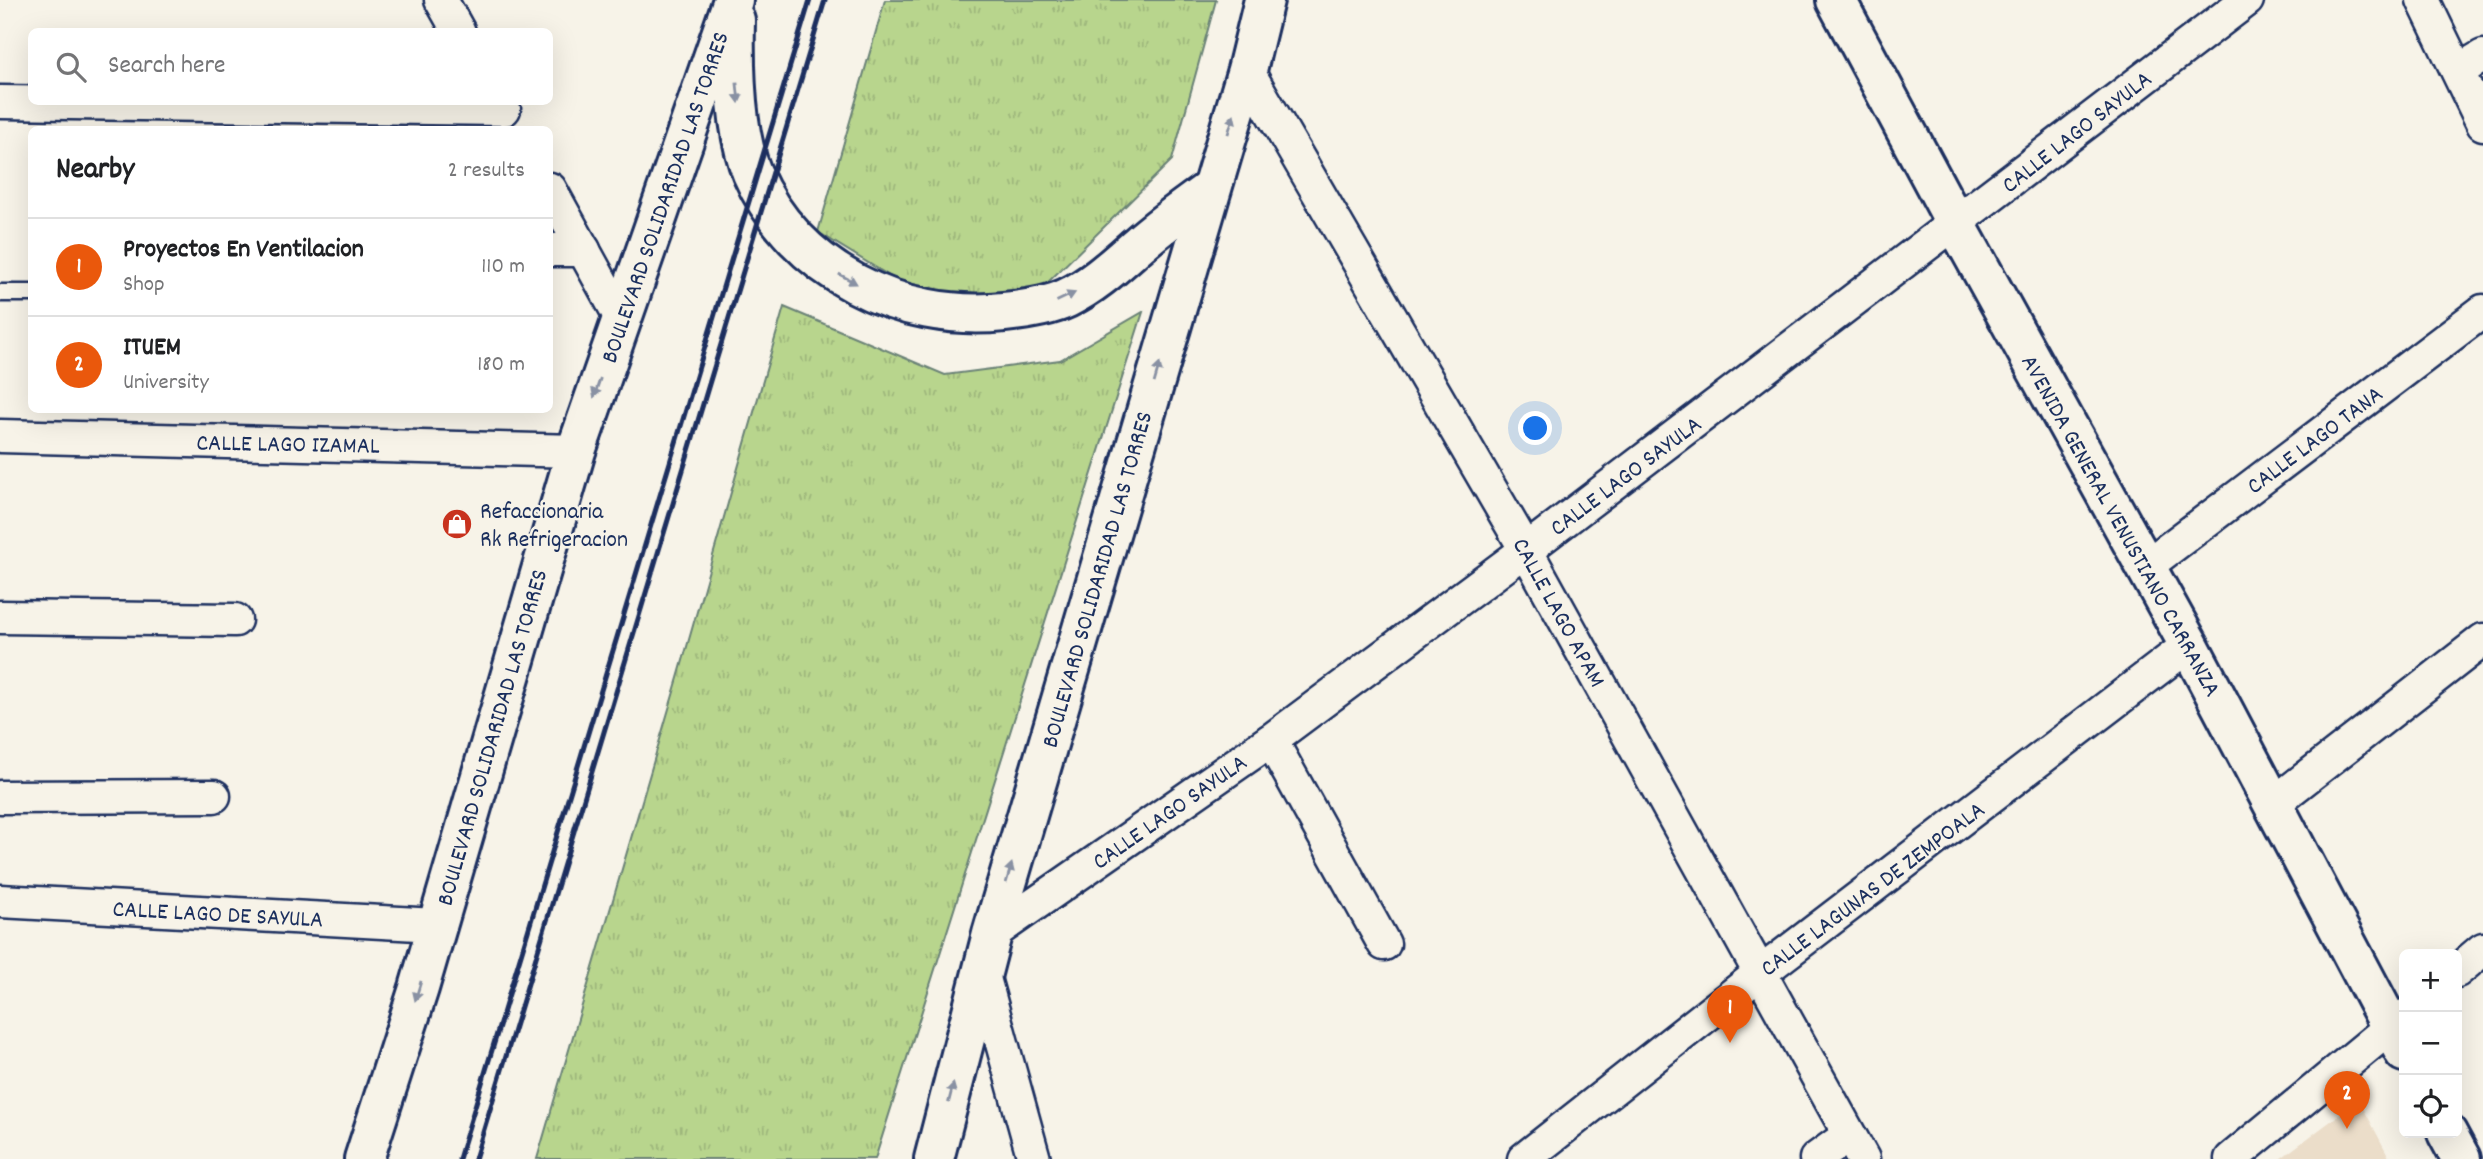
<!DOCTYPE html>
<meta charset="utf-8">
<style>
:root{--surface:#fff;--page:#f2f2f2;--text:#202124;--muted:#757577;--line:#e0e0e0;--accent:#ea580c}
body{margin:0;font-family:Dekko,sans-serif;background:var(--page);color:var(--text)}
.controls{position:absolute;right:21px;bottom:21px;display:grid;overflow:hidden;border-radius:10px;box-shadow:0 7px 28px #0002}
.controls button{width:63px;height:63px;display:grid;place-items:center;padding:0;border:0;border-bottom:2px solid var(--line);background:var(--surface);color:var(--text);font:35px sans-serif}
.you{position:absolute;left:1536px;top:429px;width:24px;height:24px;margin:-18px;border:5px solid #fff;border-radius:50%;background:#1a73e8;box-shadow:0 0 0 10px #1a73e833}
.badge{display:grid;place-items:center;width:46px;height:46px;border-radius:50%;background:var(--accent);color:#fff;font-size:23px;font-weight:700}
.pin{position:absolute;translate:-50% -58px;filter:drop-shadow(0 2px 4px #0008)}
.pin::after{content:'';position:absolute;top:37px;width:24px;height:21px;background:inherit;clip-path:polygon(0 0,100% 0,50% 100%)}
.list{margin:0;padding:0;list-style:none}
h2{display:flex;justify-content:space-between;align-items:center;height:91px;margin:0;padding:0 28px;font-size:30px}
h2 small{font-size:23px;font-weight:400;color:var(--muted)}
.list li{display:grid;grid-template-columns:46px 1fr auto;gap:21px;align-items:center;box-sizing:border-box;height:98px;padding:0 28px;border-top:2px solid var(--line)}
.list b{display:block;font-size:26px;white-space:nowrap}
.list p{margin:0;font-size:23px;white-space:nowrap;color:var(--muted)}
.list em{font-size:23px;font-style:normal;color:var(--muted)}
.icon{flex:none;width:38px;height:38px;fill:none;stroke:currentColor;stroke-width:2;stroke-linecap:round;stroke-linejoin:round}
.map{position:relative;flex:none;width:2483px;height:1159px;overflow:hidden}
.search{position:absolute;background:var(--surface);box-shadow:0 7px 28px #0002;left:28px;top:28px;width:525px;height:77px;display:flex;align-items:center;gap:18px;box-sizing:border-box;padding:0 24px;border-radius:10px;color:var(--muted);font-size:26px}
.panel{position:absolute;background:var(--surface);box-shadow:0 7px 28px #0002;left:28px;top:126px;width:525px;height:287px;border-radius:10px}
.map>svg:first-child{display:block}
.built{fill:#ebddc9}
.grass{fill:url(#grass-tufts);stroke:#6a8276;stroke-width:2}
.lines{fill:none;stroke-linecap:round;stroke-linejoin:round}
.service-casing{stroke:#1b2f5e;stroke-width:21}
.minor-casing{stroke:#1b2f5e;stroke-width:37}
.secondary-casing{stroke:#1b2f5e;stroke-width:44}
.service{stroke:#f7f3e8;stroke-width:16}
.minor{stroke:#f7f3e8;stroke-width:32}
.secondary{stroke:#f7f3e8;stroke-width:38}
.rail{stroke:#1b2f5e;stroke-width:5}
.oneway{fill:#8991a3}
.labels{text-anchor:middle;stroke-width:5;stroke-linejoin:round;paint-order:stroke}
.street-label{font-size:24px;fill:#1b2f5e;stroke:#f7f3e8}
.poi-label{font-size:24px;fill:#1b2f5e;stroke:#f7f3e8;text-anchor:start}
</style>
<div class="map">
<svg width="2483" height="1159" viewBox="0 0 2483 1159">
<defs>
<pattern id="grass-tufts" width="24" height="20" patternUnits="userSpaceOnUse" patternTransform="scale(1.75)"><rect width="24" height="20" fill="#b8d58d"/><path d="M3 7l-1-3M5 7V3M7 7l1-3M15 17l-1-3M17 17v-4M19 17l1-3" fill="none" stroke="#9eb77c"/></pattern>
</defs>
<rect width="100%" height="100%" fill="#f7f3e8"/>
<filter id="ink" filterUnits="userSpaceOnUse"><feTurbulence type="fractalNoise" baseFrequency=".0143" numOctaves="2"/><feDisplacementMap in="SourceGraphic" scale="14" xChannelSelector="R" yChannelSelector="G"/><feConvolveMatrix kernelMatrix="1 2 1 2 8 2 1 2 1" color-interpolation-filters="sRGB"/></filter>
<g filter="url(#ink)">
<path class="built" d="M2359 1100 2390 1159H2280Z"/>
<g class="grass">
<path d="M885 0H1216L1172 160 1038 292 922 296 818 232Z"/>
<path d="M784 307 945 375 1060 360 1143 312 875 1159H537L678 678Z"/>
</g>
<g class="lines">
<g class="service-casing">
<path id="service" d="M0 293H32"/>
</g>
<g class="minor-casing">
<g id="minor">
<path d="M441 0 459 32"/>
<path d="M2423 0 2483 124"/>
<path d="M1247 70 1526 550 1863 1159"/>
<path d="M2458 71 2483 56"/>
<path d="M0 102 504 109"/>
<path d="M550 189 621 318"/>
<path d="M550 250H584"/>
<path d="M0 436 576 451"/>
<path d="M2145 567 2483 311"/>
<path d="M0 617 235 620"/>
<path d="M1271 740 1384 944"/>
<path d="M0 797 214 796"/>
<path d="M2274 803 2483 640"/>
<path d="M0 901 436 925"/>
<path d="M992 934 1271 740 1526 550 2247 0"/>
<path d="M982 971 1034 1159"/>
<path d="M2457 971 2483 949"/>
<path d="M1524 1159 1759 974 2189 645"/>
<path d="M1816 1159 1849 1135"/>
<path d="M2231 1159 2404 1016"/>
</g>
</g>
<g class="secondary-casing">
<g id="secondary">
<path d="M1836 0 1956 224 2189 645 2404 1052"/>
<path d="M735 20C734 64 735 133 752 173 794 271 901 323 1004 312 1025 310 1048 307 1067 298 1094 285 1116 264 1139 244 1162 224 1186 207 1211 189"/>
<path d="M2447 1133 2461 1159"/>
<path d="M364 1159 419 988 576 451 733 0"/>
<path d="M934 1159 992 934 1247 70 1264 0"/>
</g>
</g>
<use href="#service" class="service"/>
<use href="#minor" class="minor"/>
<use href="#secondary" class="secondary"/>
<g class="rail">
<path d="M459 1159 810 0"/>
<path d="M475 1159 825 0"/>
</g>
</g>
<defs><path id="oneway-solid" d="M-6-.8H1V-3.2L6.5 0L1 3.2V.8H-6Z" transform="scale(1.75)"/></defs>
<g class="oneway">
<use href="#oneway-solid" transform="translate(738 93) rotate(84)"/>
<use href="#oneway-solid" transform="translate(1231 124) rotate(-73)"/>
<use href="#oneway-solid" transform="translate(848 279) rotate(29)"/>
<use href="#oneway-solid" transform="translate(1066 297) rotate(-25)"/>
<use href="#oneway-solid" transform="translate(1157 373) rotate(-74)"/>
<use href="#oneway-solid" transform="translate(597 388) rotate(109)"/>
<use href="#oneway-solid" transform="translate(1009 873) rotate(-74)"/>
<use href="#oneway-solid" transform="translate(418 991) rotate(107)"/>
<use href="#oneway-solid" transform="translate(951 1093) rotate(-76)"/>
</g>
</g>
<defs>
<g id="shop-disc" transform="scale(1.575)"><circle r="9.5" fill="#c8321e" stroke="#f7f3e8"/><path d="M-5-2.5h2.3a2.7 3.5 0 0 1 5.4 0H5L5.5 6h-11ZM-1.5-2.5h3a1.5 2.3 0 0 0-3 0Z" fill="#fff"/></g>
</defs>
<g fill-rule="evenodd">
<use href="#shop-disc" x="457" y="524"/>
</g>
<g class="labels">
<g class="street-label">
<text transform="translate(2076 131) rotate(-38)" y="8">CALLE LAGO SAYULA</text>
<text transform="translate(664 197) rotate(-71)" y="8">BOULEVARD SOLIDARIDAD LAS TORRES</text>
<text transform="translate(2314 439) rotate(-37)" y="8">CALLE LAGO TANA</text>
<text transform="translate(288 443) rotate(1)" y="8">CALLE LAGO IZAMAL</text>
<text transform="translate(1625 475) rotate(-37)" y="8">CALLE LAGO SAYULA</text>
<text transform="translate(2122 525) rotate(61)" y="8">AVENIDA GENERAL VENUSTIANO CARRANZA</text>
<text transform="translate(1096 579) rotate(-74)" y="8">BOULEVARD SOLIDARIDAD LAS TORRES</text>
<text transform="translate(1560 612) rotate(61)" y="8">CALLE LAGO APAM</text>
<text transform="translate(491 737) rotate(-74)" y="8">BOULEVARD SOLIDARIDAD LAS TORRES</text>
<text transform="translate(1169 811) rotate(-35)" y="8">CALLE LAGO SAYULA</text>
<text transform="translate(1872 888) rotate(-37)" y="8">CALLE LAGUNAS DE ZEMPOALA</text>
<text transform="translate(218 913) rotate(3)" y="8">CALLE LAGO DE SAYULA</text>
</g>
<g class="poi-label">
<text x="480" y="518">Refaccionaria<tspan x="480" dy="28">Rk Refrigeracion</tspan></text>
</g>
</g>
</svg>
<div class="controls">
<button>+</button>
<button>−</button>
<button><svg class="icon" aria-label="locate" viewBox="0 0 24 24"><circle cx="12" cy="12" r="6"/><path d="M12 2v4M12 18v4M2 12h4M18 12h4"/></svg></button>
</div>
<div class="you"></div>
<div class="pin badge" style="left:1730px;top:1043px">1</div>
<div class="pin badge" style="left:2347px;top:1129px">2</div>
<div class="search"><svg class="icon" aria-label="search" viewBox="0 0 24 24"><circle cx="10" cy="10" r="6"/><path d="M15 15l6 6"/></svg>Search here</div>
<section class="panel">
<h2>Nearby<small>2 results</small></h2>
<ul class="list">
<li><span class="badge">1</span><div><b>Proyectos En Ventilacion</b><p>Shop</p></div><em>110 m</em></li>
<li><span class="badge">2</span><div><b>ITUEM</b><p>University</p></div><em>180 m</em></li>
</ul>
</section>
</div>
